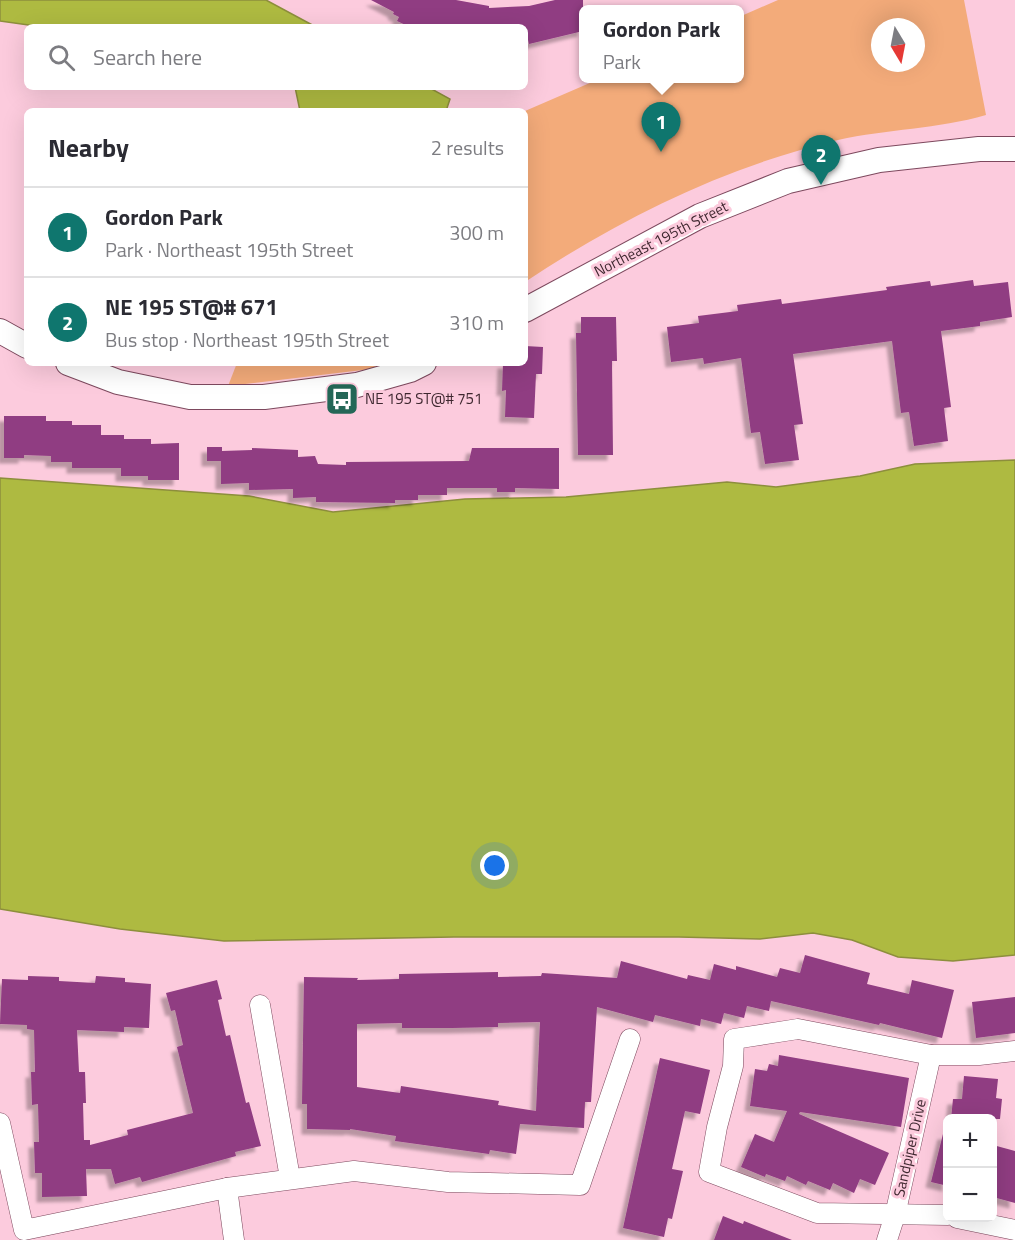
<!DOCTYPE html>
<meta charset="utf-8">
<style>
:root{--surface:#fff;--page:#f2f2f3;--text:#2b2b33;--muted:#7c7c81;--line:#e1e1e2;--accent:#0f766e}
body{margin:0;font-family:"Titillium Web",sans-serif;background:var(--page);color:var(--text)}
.controls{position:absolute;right:18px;bottom:18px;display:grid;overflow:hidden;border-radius:9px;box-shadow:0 6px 24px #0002}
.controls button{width:54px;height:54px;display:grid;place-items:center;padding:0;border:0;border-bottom:2px solid var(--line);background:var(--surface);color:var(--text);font:30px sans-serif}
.compass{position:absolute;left:871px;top:18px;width:54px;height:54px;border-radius:50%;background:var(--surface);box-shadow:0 6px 24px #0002;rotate:170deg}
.you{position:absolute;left:495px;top:866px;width:21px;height:21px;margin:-15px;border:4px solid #fff;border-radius:50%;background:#1a73e8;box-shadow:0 0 0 9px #1a73e833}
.badge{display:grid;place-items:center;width:39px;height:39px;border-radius:50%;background:var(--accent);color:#fff;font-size:20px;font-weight:700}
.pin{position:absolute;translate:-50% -50px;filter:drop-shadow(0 2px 3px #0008)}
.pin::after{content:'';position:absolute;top:32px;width:21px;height:18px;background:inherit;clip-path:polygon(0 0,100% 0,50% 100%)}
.popup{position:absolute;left:579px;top:5px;width:165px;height:78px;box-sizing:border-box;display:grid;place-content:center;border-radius:9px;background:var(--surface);filter:drop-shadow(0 2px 4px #0005);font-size:20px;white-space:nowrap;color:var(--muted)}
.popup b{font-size:22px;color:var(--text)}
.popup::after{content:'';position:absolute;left:50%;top:100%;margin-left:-12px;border:12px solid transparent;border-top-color:var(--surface)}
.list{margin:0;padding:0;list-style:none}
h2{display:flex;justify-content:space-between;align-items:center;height:78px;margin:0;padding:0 24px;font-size:26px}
h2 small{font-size:20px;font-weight:400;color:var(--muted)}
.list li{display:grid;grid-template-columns:39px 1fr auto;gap:18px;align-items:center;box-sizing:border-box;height:90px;padding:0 24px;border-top:2px solid var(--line)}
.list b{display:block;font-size:22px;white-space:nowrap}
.list p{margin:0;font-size:20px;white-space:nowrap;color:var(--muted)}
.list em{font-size:20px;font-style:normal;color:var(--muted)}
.icon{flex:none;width:33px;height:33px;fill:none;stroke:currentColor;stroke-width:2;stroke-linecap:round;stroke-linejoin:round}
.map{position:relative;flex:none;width:1015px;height:1240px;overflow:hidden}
.search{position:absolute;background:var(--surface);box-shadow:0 6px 24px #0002;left:24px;top:24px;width:504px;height:66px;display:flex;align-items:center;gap:15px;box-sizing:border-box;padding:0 21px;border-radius:9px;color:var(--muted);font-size:22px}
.panel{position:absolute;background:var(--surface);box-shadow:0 6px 24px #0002;left:24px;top:108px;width:504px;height:258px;border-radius:9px}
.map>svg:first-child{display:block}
.green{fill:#f3ab7a;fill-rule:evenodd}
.water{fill:#aeba41;stroke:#8d8e3c;stroke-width:1.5}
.building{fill:#903c82;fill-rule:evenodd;filter:url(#shadow)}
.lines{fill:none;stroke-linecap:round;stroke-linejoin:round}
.minor-casing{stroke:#7d495e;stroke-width:21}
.tertiary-casing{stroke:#7d495e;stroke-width:26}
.minor{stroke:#fff;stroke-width:20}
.tertiary{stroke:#fff;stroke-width:24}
.labels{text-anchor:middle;stroke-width:6;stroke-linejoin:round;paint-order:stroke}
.street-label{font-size:15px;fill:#3f2830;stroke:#fccbdd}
.poi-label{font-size:15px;fill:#3f2830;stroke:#fccbdd;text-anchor:start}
</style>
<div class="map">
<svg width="1015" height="1240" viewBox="0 0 1015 1240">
<defs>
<filter id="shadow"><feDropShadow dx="-5.5" dy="5.5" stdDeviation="1.5" flood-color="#0004"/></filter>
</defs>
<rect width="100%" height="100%" fill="#fccbdd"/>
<g class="green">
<path d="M778 0H964L986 115C938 129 887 129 838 140 725 167 621 218 525 282V111L599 79 739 78V17ZM880 27H916V63H880Z"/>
<path d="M237 363H382L371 369 228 386Z"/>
</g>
<g class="water">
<path d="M0 0H266L316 27H43L0 21Z"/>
<path d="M295 87H428L450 99 446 111H300Z"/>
<path d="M1015 460V955L953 961 898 957 852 940 813 933 760 939 679 937H454L224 941 120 929 0 909V478L249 496 333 512 465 499 566 497 727 482 776 487 860 476 915 464Z"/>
</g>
<g class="building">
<path d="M371 0H456L489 6V8L529 6 555 0H583V31L529 44 525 27H410L397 21 399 17 393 14 394 12Z"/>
<path d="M973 280 974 286 1008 282 1012 317 980 322V326L941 331 951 407 944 408 948 441 914 446 909 412 901 413 892 341 793 354 803 424 794 425 799 460 765 464 760 432 751 433 741 358 704 364 703 358 671 362 667 327 699 323 698 316 738 311 737 305 781 299 782 304 887 290 886 287 930 281 931 286Z"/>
<path d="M581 317H616L617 361H612L613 455H578L576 333H581Z"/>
<path d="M525 346 543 347 542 374H536L534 418 505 417 506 390 502 391 503 363H525Z"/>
<path d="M4 416H46V421H72V425H101V435H124V439H151V444L179 443V480H148V476H121V468H72V462H51V456L24 455V458H4Z"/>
<path d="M207 447H222V451L252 450V448L298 450V457L315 456 318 464 346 465V462L469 461 472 448H559V489L515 488V492H497V488H447V495H418V500H395V503L316 502V497L293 498V489L249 490V483L221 484V461H207Z"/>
<path d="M805 955 870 973 867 984 909 994 912 980 954 990 942 1038 880 1023 879 1025 771 1001 769 1011 747 1006 744 1018 724 1013 721 1024 701 1019 700 1026 655 1015 653 1022 597 1007 591 1102H585L584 1128 520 1124 516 1154 490 1150 489 1154 395 1141 396 1136 350 1129V1130L307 1129V1104H302L304 977 358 978 357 980 399 979V974L498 972V977L541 976 542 973 617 978 621 961 687 979 688 975 710 980 714 964 736 970V966L777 977 780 968 800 973ZM540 1022 536 1111 498 1105 499 1101 401 1086 400 1093 357 1087V1024L402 1023V1028H452L498 1027V1023Z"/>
<path d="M28 976 59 977V981L95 983 96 976 125 978V982L151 984 149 1028 124 1027V1032L77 1030 79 1072H85L86 1103H83L84 1140H90V1145L128 1135 127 1130 193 1113 177 1047 183 1045 175 1010 171 1011 166 993 217 980 222 999 218 1000 226 1036 230 1035 246 1103 249 1102 261 1146 235 1152 236 1156 142 1182 140 1177 115 1184 111 1169H86L87 1196 42 1197V1173H35L34 1142H39L38 1104 32 1105 31 1072H35L34 1030 27 1029V1025L0 1024 2 979 28 980Z"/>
<path d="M1015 997V1033L976 1038 972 1002Z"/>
<path d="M779 1055 909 1078 901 1127 800 1112 799 1114 889 1153 875 1185 860 1179 854 1193 833 1183 830 1190 808 1181 806 1185 787 1176 785 1181 766 1174 765 1177 741 1167 755 1134 774 1142 787 1111 750 1106 755 1069 767 1071 769 1064 778 1066Z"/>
<path d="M660 1058 710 1070 700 1114 685 1111 672 1169 683 1171 672 1219 668 1218 664 1237 623 1228Z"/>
<path d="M964 1076 998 1079 996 1098 1002 1099 1000 1119H951L953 1099H962Z"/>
<path d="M943 1134H948V1186L931 1182Z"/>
<path d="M993 1145 1015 1151V1203L993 1197Z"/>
<path d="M723 1216 743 1224 744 1221 792 1240H714Z"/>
</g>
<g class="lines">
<g class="minor-casing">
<g id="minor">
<path d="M260 1005 290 1178"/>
<path d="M0 1123 24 1230 227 1188 354 1171 448 1182 580 1185 630 1039"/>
<path d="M227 1188 234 1240"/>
<path d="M948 1215 817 1213 709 1172 717 1127 733 1066 734 1039 798 1029 931 1055H979L1015 1051"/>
<path d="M957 1218 1015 1230"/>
<path d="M887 1240 895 1215 931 1055"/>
</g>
</g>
<g class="tertiary-casing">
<g id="tertiary">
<path d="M525 310 700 216 788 181 879 160 979 149H1015"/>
<path d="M0 331 27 346"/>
<path d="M68 363 118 382 190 397H264L357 385 410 370 424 363"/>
</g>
</g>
<use href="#minor" class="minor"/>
<use href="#tertiary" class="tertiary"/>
</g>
<defs>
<g id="bus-square" transform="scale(1.725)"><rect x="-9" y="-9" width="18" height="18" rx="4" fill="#246757" stroke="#fccbdd"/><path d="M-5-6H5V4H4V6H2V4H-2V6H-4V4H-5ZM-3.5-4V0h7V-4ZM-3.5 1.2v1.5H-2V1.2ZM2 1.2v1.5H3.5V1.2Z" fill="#fff"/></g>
</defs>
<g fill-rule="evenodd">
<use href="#bus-square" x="342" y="399"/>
</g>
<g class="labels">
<g class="street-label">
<text transform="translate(661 239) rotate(-27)" y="5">Northeast 195th Street</text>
<text transform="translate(910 1148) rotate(-77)" y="5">Sandpiper Drive</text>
</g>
<g class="poi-label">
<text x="365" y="404">NE 195 ST@# 751</text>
</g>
</g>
</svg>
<div class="controls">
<button>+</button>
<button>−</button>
</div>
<svg class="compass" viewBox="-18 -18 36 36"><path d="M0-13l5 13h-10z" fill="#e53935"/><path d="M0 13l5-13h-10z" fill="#7c7c81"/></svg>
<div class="you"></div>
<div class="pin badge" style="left:661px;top:152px">1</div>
<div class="popup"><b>Gordon Park</b>Park</div>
<div class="pin badge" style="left:821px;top:185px">2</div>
<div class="search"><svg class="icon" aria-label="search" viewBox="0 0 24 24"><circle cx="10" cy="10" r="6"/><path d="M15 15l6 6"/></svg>Search here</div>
<section class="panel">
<h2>Nearby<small>2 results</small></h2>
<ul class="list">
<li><span class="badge">1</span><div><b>Gordon Park</b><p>Park · Northeast 195th Street</p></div><em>300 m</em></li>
<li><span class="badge">2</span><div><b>NE 195 ST@# 671</b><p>Bus stop · Northeast 195th Street</p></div><em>310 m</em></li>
</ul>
</section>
</div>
